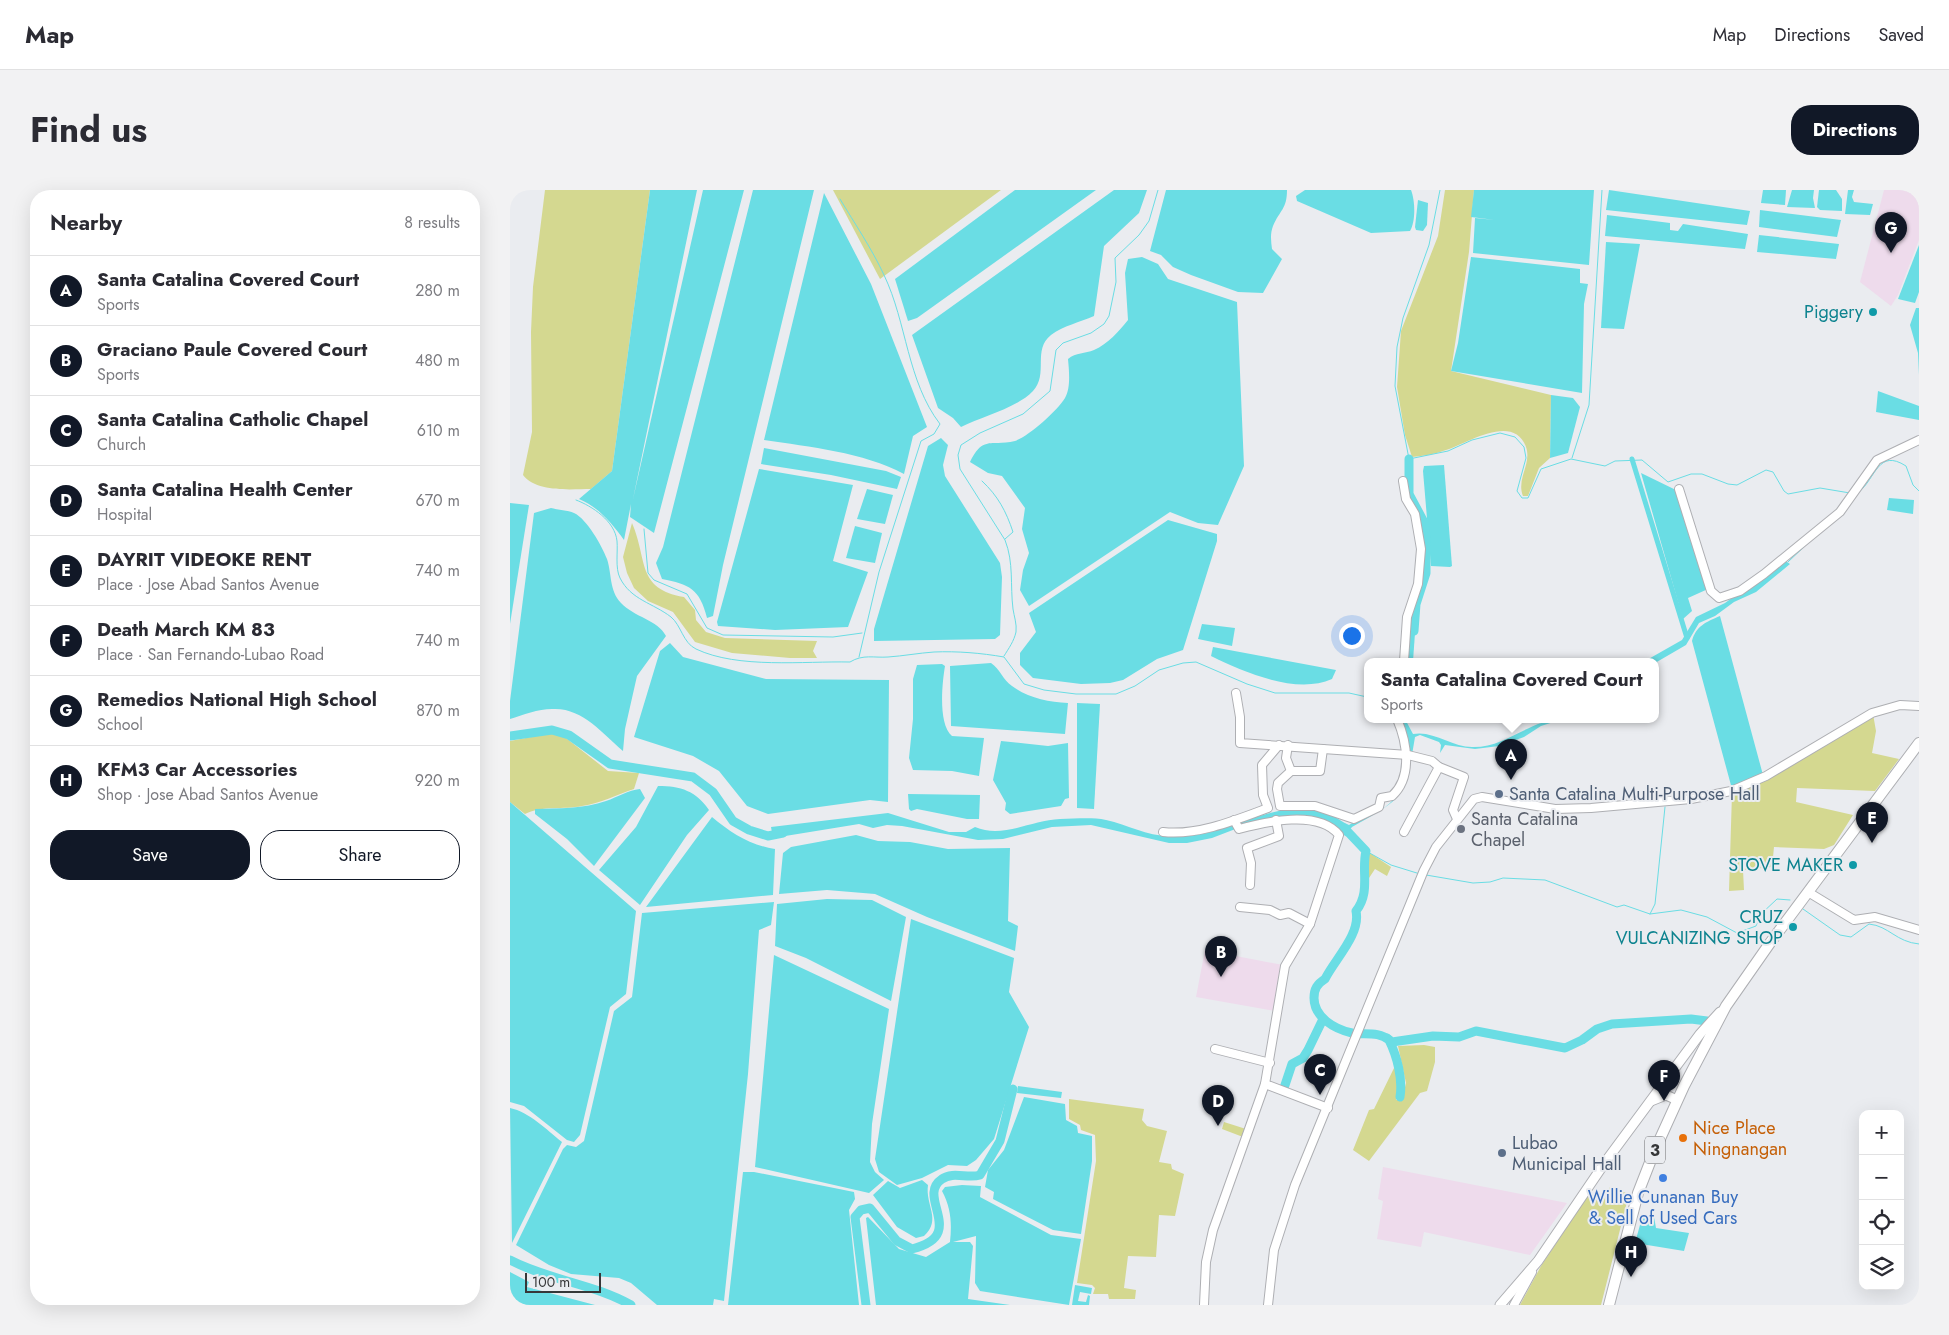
<!DOCTYPE html>
<meta charset="utf-8">
<style>
:root{--surface:#fff;--page:#f2f2f3;--text:#2b2b33;--muted:#7c7c81;--line:#e1e1e2;--accent:#111827}
body{margin:0;font-family:Jost,sans-serif;background:var(--page);color:var(--text)}
.controls{position:absolute;right:15px;bottom:15px;display:grid;overflow:hidden;border-radius:10px;box-shadow:0 5px 20px #0002}
.controls button{width:45px;height:45px;display:grid;place-items:center;padding:0;border:0;border-bottom:1px solid var(--line);background:var(--surface);color:var(--text);font:25px sans-serif}
.scale{position:absolute;left:15px;bottom:12px;width:76px;box-sizing:border-box;padding-left:5px;border:2px solid #363738;border-top:0;font-size:14px;line-height:18px;white-space:nowrap;color:#363738;-webkit-text-stroke:4px #eaecf0;paint-order:stroke}
.you{position:absolute;left:841px;top:445px;width:18px;height:18px;margin:-12px;border:4px solid #fff;border-radius:50%;background:#1a73e8;box-shadow:0 0 0 8px #1a73e833}
.badge{display:grid;place-items:center;width:32px;height:32px;border-radius:50%;background:var(--accent);color:#fff;font-size:16px;font-weight:700}
.pin{position:absolute;translate:-50% -41px;filter:drop-shadow(0 1px 2px #0008)}
.pin::after{content:'';position:absolute;top:26px;width:18px;height:15px;background:inherit;clip-path:polygon(0 0,100% 0,50% 100%)}
.popup{position:absolute;left:854px;top:468px;width:295px;height:65px;box-sizing:border-box;display:grid;place-content:center;border-radius:10px;background:var(--surface);filter:drop-shadow(0 1px 4px #0005);font-size:16px;white-space:nowrap;color:var(--muted)}
.popup b{font-size:19px;color:var(--text)}
.popup::after{content:'';position:absolute;left:50%;top:100%;margin-left:-10px;border:10px solid transparent;border-top-color:var(--surface)}
.list{margin:0;padding:0;list-style:none}
h2{display:flex;justify-content:space-between;align-items:center;height:65px;margin:0;padding:0 20px;font-size:21px}
h2 small{font-size:16px;font-weight:400;color:var(--muted)}
.list li{display:grid;grid-template-columns:32px 1fr auto;gap:15px;align-items:center;box-sizing:border-box;height:70px;padding:0 20px;border-top:1px solid var(--line)}
.list b{display:block;font-size:19px;white-space:nowrap}
.list p{margin:0;font-size:16px;white-space:nowrap;color:var(--muted)}
.list em{font-size:16px;font-style:normal;color:var(--muted)}
.actions{display:flex;gap:10px;padding:15px 20px}
.actions a{flex:1;padding:11px 0;border:1px solid var(--accent);border-radius:20px;text-align:center;font-size:18px;color:var(--accent)}
.actions .main{background:var(--accent);color:#fff}
.icon{flex:none;width:28px;height:28px;fill:none;stroke:currentColor;stroke-width:2;stroke-linecap:round;stroke-linejoin:round}
.map{position:relative;flex:none;width:1409px;height:1115px;overflow:hidden;border-radius:20px}
header{display:flex;align-items:center;gap:30px;box-sizing:border-box;height:70px;padding:0 25px;background:var(--surface);border-bottom:1px solid var(--line)}
header strong{font-size:24px}
nav{display:flex;gap:28px;margin-inline-start:auto;font-size:18px}
.intro{display:flex;align-items:center;justify-content:space-between;box-sizing:border-box;height:120px;padding:0 30px}
h1{margin:0;font-size:35px}
.button{padding:12px 22px;border-radius:20px;background:var(--accent);color:#fff;font-size:18px;font-weight:700}
main{display:flex;gap:30px;padding:0 30px}
aside{flex:1;background:var(--surface);border-radius:20px;box-shadow:0 5px 20px #0002}
.map>svg:first-child{display:block}
.education{fill:#eedbec}
.green{fill:#d4d890}
.water{fill:#6adde4}
.lines{fill:none;stroke-linecap:round;stroke-linejoin:round}
.stream{stroke:#6adde4;stroke-width:1}
.canal{stroke:#6adde4;stroke-width:5}
.river{stroke:#6adde4;stroke-width:9}
.minor-casing{stroke:#aeafb3;stroke-width:10}
.major-casing{stroke:#aeafb3;stroke-width:11}
.highway-casing{stroke:#aeafb3;stroke-width:12}
.minor{stroke:#fff;stroke-width:8}
.major{stroke:#fff;stroke-width:9}
.highway{stroke:#fff;stroke-width:10}
.culture-dot{fill:#0f9aa8;stroke:#eaecf0;stroke-width:2}
.service-dot{fill:#5c6f8a;stroke:#eaecf0;stroke-width:2}
.worship-dot{fill:#6b7280;stroke:#eaecf0;stroke-width:2}
.food-dot{fill:#e8710a;stroke:#eaecf0;stroke-width:2}
.shop-dot{fill:#3f7fe0;stroke:#eaecf0;stroke-width:2}
.labels{text-anchor:middle;stroke-width:4;stroke-linejoin:round;paint-order:stroke}
.shield{fill:#eaecf0;stroke:#6c6d6f;stroke-width:1}
.shield-label{font-size:16px;font-weight:bold;fill:#363738}
.culture-label{font-size:18px;fill:#0d838f;stroke:#eaecf0;text-anchor:end}
.service-label{font-size:18px;fill:#4e5e75;stroke:#eaecf0;text-anchor:start}
.worship-label{font-size:18px;fill:#5b616d;stroke:#eaecf0;text-anchor:start}
.food-label{font-size:18px;fill:#c56008;stroke:#eaecf0;text-anchor:start}
.shop-label{font-size:18px;fill:#366cbe;stroke:#eaecf0}
</style>
<header>
<strong>Map</strong>
<nav><a>Map</a><a>Directions</a><a>Saved</a></nav>
</header>
<div class="intro"><h1>Find us</h1><a class="button">Directions</a></div>
<main>
<aside>
<h2>Nearby<small>8 results</small></h2>
<ul class="list">
<li><span class="badge">A</span><div><b>Santa Catalina Covered Court</b><p>Sports</p></div><em>280 m</em></li>
<li><span class="badge">B</span><div><b>Graciano Paule Covered Court</b><p>Sports</p></div><em>480 m</em></li>
<li><span class="badge">C</span><div><b>Santa Catalina Catholic Chapel</b><p>Church</p></div><em>610 m</em></li>
<li><span class="badge">D</span><div><b>Santa Catalina Health Center</b><p>Hospital</p></div><em>670 m</em></li>
<li><span class="badge">E</span><div><b>DAYRIT VIDEOKE RENT</b><p>Place · Jose Abad Santos Avenue</p></div><em>740 m</em></li>
<li><span class="badge">F</span><div><b>Death March KM 83</b><p>Place · San Fernando-Lubao Road</p></div><em>740 m</em></li>
<li><span class="badge">G</span><div><b>Remedios National High School</b><p>School</p></div><em>870 m</em></li>
<li><span class="badge">H</span><div><b>KFM3 Car Accessories</b><p>Shop · Jose Abad Santos Avenue</p></div><em>920 m</em></li>
</ul>
<div class="actions"><a class="main">Save</a><a>Share</a></div>
</aside>
<div class="map">
<svg width="1409" height="1115" viewBox="0 0 1409 1115">
<rect width="100%" height="100%" fill="#eaecf0"/>
<g class="education">
<path d="M1374 0H1409V50L1388 105 1381 116 1350 92Z"/>
<path d="M695 760 773 775 765 821 686 807Z"/>
<path d="M873 977 1057 1013 1020 1065 914 1042 911 1057 867 1049 873 1011 868 1009Z"/>
</g>
<g class="green">
<path d="M35 0H140L102 281 81 299C61 299 27 303 13 285L22 242 21 142 23 97Z"/>
<path d="M323 0H491L370 89Z"/>
<path d="M935 0H964L959 62 941 181 1041 205 1040 268 1029 278 1018 306H1013C1006 289 1022 274 1016 257 1003 222 955 255 936 260 925 264 913 266 902 267L895 245 887 197 891 141 928 46Z"/>
<path d="M122 333C138 370 126 399 174 407L185 420 186 430 196 442 215 448 307 451 303 461 307 468H280L222 463 185 452 163 422 138 411 124 398 117 383 113 367Z"/>
<path d="M1363 524 1366 541 1362 563 1389 569 1365 601 1287 598 1286 612 1343 625 1324 655 1314 659 1264 657 1262 677 1233 680 1234 700 1219 701 1222 603Z"/>
<path d="M42 543 56 548 98 581 129 583 124 599C106 605 91 613 72 616 53 620 33 615 15 624L0 612V551Z"/>
<path d="M857 661 881 677 877 686 865 679 857 691 854 672Z"/>
<path d="M914 855 925 857V872L917 901 910 903 859 971 843 960 859 920 864 919 885 876 888 892 886 910H892L896 893 888 856Z"/>
<path d="M559 909 634 919 632 930 637 936 657 941 649 972 661 974 662 979 674 984 665 1026 649 1025 646 1067 618 1066 614 1098 626 1100 625 1109H599L598 1104H583L585 1098 582 1095 567 1093 586 971 585 945 571 940 570 935 559 929Z"/>
<path d="M714 932 736 939 733 947 712 939Z"/>
<path d="M1100 997 1119 1004 1091 1115H1010L1031 1076 1078 1005 1093 1011Z"/>
</g>
<g class="water">
<path d="M140 0H187L123 309 193 0H234L144 343 120 327 121 314 114 350C102 333 87 316 69 309L102 281Z"/>
<path d="M243 0H304L213 375 203 426 197 428C190 399 179 394 152 389L146 373 153 357Z"/>
<path d="M505 0H586L407 128 398 131 385 89Z"/>
<path d="M604 0H637L629 23 594 56 584 126C570 132 553 136 541 145 522 160 539 184 523 201 507 218 473 226 451 237L443 228 428 218 402 145Z"/>
<path d="M656 0H777C777 19 770 20 763 36 760 44 761 51 762 59L772 69 753 103 728 102 681 85 663 77 651 65 640 61Z"/>
<path d="M795 0H901C905 10 906 31 900 41L861 43 787 11 786 6Z"/>
<path d="M964 0H1084L1079 75 963 63 965 28 985 30 961 27Z"/>
<path d="M1099 0 1240 21 1237 35 1096 20Z"/>
<path d="M1253 0H1276L1275 15 1251 13Z"/>
<path d="M1282 0H1304L1303 8 1305 18 1277 17Z"/>
<path d="M1309 0H1326L1332 9V21L1310 20 1307 17Z"/>
<path d="M1338 0H1344L1342 7 1344 12 1363 14 1360 25 1335 24Z"/>
<path d="M314 3 361 94 417 237 403 246 394 284C353 262 300 257 254 250Z"/>
<path d="M908 10 918 13 917 35 913 41 906 40 905 37Z"/>
<path d="M1250 20 1331 30 1327 47 1249 37Z"/>
<path d="M1097 25 1160 33V40L1168 41 1173 34 1238 44 1235 59 1095 46Z"/>
<path d="M1249 45 1329 54 1326 69 1247 62Z"/>
<path d="M1096 52 1130 54 1114 139 1091 138Z"/>
<path d="M1409 55V102L1405 113 1388 109Z"/>
<path d="M632 67 648 74 658 89 727 112 734 276 708 335 688 333 660 322 519 416 510 400 513 380 519 363 512 339 515 318 492 286 478 283 460 272C473 244 483 257 505 251 519 246 547 221 555 208 561 198 559 180 558 169 566 162 575 164 584 160 598 154 609 141 618 130L615 83 618 69Z"/>
<path d="M961 67 1070 79V93L1078 94 1074 114 1072 203 941 181 948 153Z"/>
<path d="M1406 118H1409V185L1408 163 1400 135Z"/>
<path d="M1368 201 1409 216V230L1366 222Z"/>
<path d="M1041 205 1063 208 1070 217 1058 263 1040 268Z"/>
<path d="M431 248 438 255 433 275 435 286 490 373 492 387 490 445 485 449 364 451V439L418 256Z"/>
<path d="M254 258 376 281 391 287 387 299 321 285 251 274Z"/>
<path d="M934 275 942 376 940 377 921 376 913 281 914 276Z"/>
<path d="M249 279 343 295 323 371 358 382 338 437 265 440 208 436 207 432Z"/>
<path d="M1131 283 1168 301 1198 399 1178 408 1182 421 1173 429Z"/>
<path d="M357 299 383 305 375 334 347 329Z"/>
<path d="M1379 308 1404 310 1403 324 1377 320Z"/>
<path d="M0 313 19 315 0 434Z"/>
<path d="M41 318C48 320 58 320 64 323 77 329 92 356 97 369 102 384 99 400 111 413 124 427 148 430 156 446L127 486 115 539 113 561C92 543 72 517 42 519 28 519 13 525 0 529V511L24 323Z"/>
<path d="M658 330 707 344V351L673 460 647 469 613 490 600 493 571 494 523 488 510 475V463L526 442 519 423Z"/>
<path d="M345 336 372 343 365 373 336 368Z"/>
<path d="M1274 370 1280 374 1246 402 1224 412 1205 426 1189 433 1176 455 1145 473V471H1135L1172 450 1186 427 1215 413Z"/>
<path d="M1210 426 1253 585 1222 599 1182 451C1186 436 1196 432 1210 426Z"/>
<path d="M899 428 906 429 903 471H897Z"/>
<path d="M692 434 725 438 722 456 688 449Z"/>
<path d="M160 453 173 467 256 489 379 490 378 612 360 610 258 624 237 616 209 581 183 566 124 547 150 461Z"/>
<path d="M703 457 826 480 822 489C786 505 734 482 701 466Z"/>
<path d="M481 473C490 479 493 490 502 496 518 508 538 512 558 513L555 544 441 536 440 476Z"/>
<path d="M432 474 435 476C432 494 428 534 442 546L474 548 469 586 442 581 403 580 399 568 403 529V489L407 475Z"/>
<path d="M567 513 590 514 584 619 567 618Z"/>
<path d="M891 529H895L903 544C923 540 942 557 962 557 996 558 1020 529 1053 529L1031 536 1014 547 989 556 965 559 935 555 930 563 931 555 929 552 910 545 905 547C895 607 896 607 842 637L839 641 807 630 728 638 702 648 677 653H659L581 635 542 637 493 649 468 650 392 636 377 635 363 638 349 634 263 648 261 637 378 623 439 642H456L465 637C493 649 521 630 550 629 565 629 581 627 596 630 619 635 638 647 662 646 674 646 686 645 697 643 736 633 777 608 819 624 826 627 832 632 839 635 850 628 863 625 874 618 903 598 903 557 891 529Z"/>
<path d="M491 551 538 556 558 553 559 608 555 609 551 616 500 624 495 620 496 613 483 590Z"/>
<path d="M148 596C171 596 186 601 199 620L177 645 130 715 89 680 126 637Z"/>
<path d="M130 599 135 608 84 676 57 649 25 624V619C48 618 74 619 96 611 108 607 118 600 130 599Z"/>
<path d="M398 604 470 605 469 629H457L407 619 401 621 399 619Z"/>
<path d="M0 612 126 721 116 804 100 817 70 945 64 952 57 950 14 916 0 912Z"/>
<path d="M202 627C221 643 240 655 265 659L263 705 136 717Z"/>
<path d="M346 645 368 651 400 652 438 659 500 658 498 731 508 736 505 761 417 727 365 704 317 700 269 704 273 663 281 657Z"/>
<path d="M317 709 362 710 396 727 381 811 296 768 265 756 267 714Z"/>
<path d="M264 712 261 735 249 740 238 884 214 1111 204 1109 203 1115H147L121 1093 109 1088 61 1084 39 1075 6 1055 53 959 57 955 66 957 74 951 104 821 122 807 132 723Z"/>
<path d="M401 729 504 768 499 802 519 837 484 949 466 970 457 976 438 975 412 988 387 995 369 982 365 969Z"/>
<path d="M264 765 379 819 362 934 360 972 365 982 374 990 359 1003 245 977Z"/>
<path d="M508 896 552 902 551 908 507 903Z"/>
<path d="M514 907 555 914 556 930 567 936 568 943 582 946V971L571 1044 543 1040 483 1009 484 1002 475 997 478 980 494 960Z"/>
<path d="M0 918C19 922 37 940 52 952L2 1053Z"/>
<path d="M233 982H244L344 1002 345 1009 339 1020 349 1115H218Z"/>
<path d="M412 990 418 995C415 1015 432 1030 414 1046L406 1048 387 1037 363 1005 378 991 390 998Z"/>
<path d="M452 995 471 996 470 1007 541 1045 571 1049 559 1115 470 1101 465 1093 466 1046 443 1052H460L463 1056 458 1109 500 1115H366L356 1028 358 1027 389 1059 416 1067 440 1052C442 1033 441 1018 432 1001L435 997Z"/>
<path d="M1133 1024 1144 1027 1146 1038 1179 1043 1174 1061 1125 1053Z"/>
<path d="M0 1082 19 1092 17 1097 85 1115H0Z"/>
<path d="M565 1095 582 1098 581 1104 570 1102 568 1111 576 1112 578 1105 580 1106 579 1115H562Z"/>
</g>
<g class="lines">
<g class="stream">
<path d="M930 0 919 55 893 128 887 157 885 196 899 269 938 261 962 250 990 243 1005 247 1014 257 1016 268 1007 301 1012 308H1018L1031 279 1061 269 1095 276 1105 271 1132 270 1158 292 1181 284H1192L1218 294 1227 295 1256 280 1263 282 1274 301 1278 304 1310 298 1340 303"/>
<path d="M330 9C345 34 362 59 374 85 397 133 397 191 430 234L424 244 411 251 369 382 349 467"/>
<path d="M1062 268 1079 215 1092 0"/>
<path d="M472 291C488 306 496 321 503 342L495 349"/>
<path d="M1349 302C1366 288 1368 258 1396 276L1403 295 1409 301"/>
<path d="M66 310C82 316 105 331 107 351 108 362 105 378 110 388 121 410 143 413 161 427 171 435 173 453 186 459 228 479 294 471 340 472 353 464 364 468 378 467 393 466 409 463 424 462 447 461 471 463 494 467L514 494 534 500 566 504H606L625 496 649 480 673 473 686 472 737 494 765 503H839L857 507"/>
<path d="M134 339 138 383 144 390 177 404 197 438 213 445 323 447 352 443"/>
<path d="M1278 372 1297 354"/>
<path d="M494 466C499 458 504 451 506 442 507 434 504 426 503 419 500 395 504 373 495 350L450 279 448 265 451 255 470 243 513 224 540 201 546 160 553 153 581 143 594 134 599 126 606 92 605 68 629 45 639 31 648 0"/>
<path d="M856 661 881 675 910 684"/>
<path d="M916 685 963 693 980 692 993 688 1035 690 1107 717 1114 715 1140 724 1171 720 1197 727 1227 743 1246 736 1251 724 1267 709 1280 710"/>
<path d="M1293 719 1330 745 1341 747 1359 734C1379 736 1386 752 1409 754"/>
<path d="M1140 724 1145 714 1155 617"/>
</g>
<path class="canal" d="M1122 269 1177 448"/>
<g class="river">
<path d="M899 269V304L915 334 916 356V383L906 414 904 441"/>
<path d="M0 546 42 540 59 545 100 574 183 587 203 602 223 631 239 640 258 646 273 643"/>
<path d="M826 634 839 643 856 661C851 681 861 702 846 721 851 744 825 769 815 789 807 794 804 799 804 808 804 827 824 839 842 843 854 845 869 841 879 850 887 866 893 889 890 907"/>
<path d="M877 848 882 852 923 846 949 847 966 841 1055 858 1072 850 1087 839 1102 834 1181 829 1197 831"/>
<path d="M774 898 782 874 793 868 798 860 813 829"/>
<path d="M0 1070C38 1090 84 1094 121 1115"/>
<path d="M356 1115 345 1027 351 1020 360 1018 387 1051 402 1059C459 1045 405 1007 432 989 443 981 458 989 470 985L490 951 503 899"/>
</g>
<g class="minor-casing">
<g id="minor">
<path d="M893 291 896 309 905 324 911 359 908 394 897 427 894 471"/>
<path d="M1169 299 1201 401 1209 408 1230 401 1254 384 1330 322 1367 270 1409 250"/>
<path d="M726 503 730 527V553L898 565 922 571 929 577 954 587 943 620 947 629"/>
<path d="M778 555 776 568 781 581H810L813 559"/>
<path d="M781 581 768 593 767 599 770 616H805L844 629 869 617 871 608 882 606C903 587 897 552 887 529"/>
<path d="M653 642C687 646 726 630 758 618L753 605 752 575 769 555"/>
<path d="M894 642 929 577"/>
<path d="M740 695 741 673 737 658 769 646 766 630"/>
<path d="M1298 702 1344 730 1365 727 1409 740"/>
<path d="M730 717 760 720 770 725 779 723 800 734"/>
<path d="M705 859 760 873"/>
<path d="M755 894 818 918"/>
<path d="M694 1115 696 1072 703 1040 755 894 775 776 800 734 829 645C808 619 756 632 729 639L724 630"/>
<path d="M758 1115 764 1060 785 995 914 680 926 657 964 609 972 607 1045 619 1081 618 1181 609 1221 601 1256 586 1362 523 1390 515 1409 516"/>
<path d="M1004 1115 1022 1082"/>
</g>
</g>
<g class="major-casing">
<g id="major">
<path d="M1141 911 1156 905 1167 910"/>
<path d="M990 1115 1028 1071 1096 971 1190 844 1210 822"/>
</g>
</g>
<g class="highway-casing">
<path id="highway" d="M1099 1115 1128 1003 1144 962 1174 896 1216 816 1260 753 1409 553"/>
</g>
<use href="#minor" class="minor"/>
<use href="#major" class="major"/>
<use href="#highway" class="highway"/>
</g>
<g class="culture-dot">
<circle cx="1363" cy="122" r="5"/>
<circle cx="1343" cy="675" r="5"/>
<circle cx="1283" cy="737" r="5"/>
</g>
<g class="service-dot">
<circle cx="989" cy="604" r="5"/>
<circle cx="992" cy="963" r="5"/>
</g>
<circle class="worship-dot" cx="951" cy="639" r="5"/>
<circle class="food-dot" cx="1173" cy="948" r="5"/>
<circle class="shop-dot" cx="1153" cy="988" r="5"/>
<g class="labels">
<rect class="shield" x="1135" y="946.5" width="20" height="27" rx="4"/>
<g class="shield-label">
<text x="1145" y="966">3</text>
</g>
<g class="culture-label">
<text x="1353" y="128">Piggery</text>
<text x="1333" y="681">STOVE MAKER</text>
<text x="1273" y="733">CRUZ<tspan x="1273" dy="21">VULCANIZING SHOP</tspan></text>
</g>
<g class="service-label">
<text x="999" y="610">Santa Catalina Multi-Purpose Hall</text>
<text x="1002" y="959">Lubao<tspan x="1002" dy="21">Municipal Hall</tspan></text>
</g>
<g class="worship-label">
<text x="961" y="635">Santa Catalina<tspan x="961" dy="21">Chapel</tspan></text>
</g>
<g class="food-label">
<text x="1183" y="944">Nice Place<tspan x="1183" dy="21">Ningnangan</tspan></text>
</g>
<g class="shop-label">
<text x="1153" y="1013">Willie Cunanan Buy<tspan x="1153" dy="21">&amp; Sell of Used Cars</tspan></text>
</g>
</g>
</svg>
<div class="controls">
<button>+</button>
<button>−</button>
<button><svg class="icon" aria-label="locate" viewBox="0 0 24 24"><circle cx="12" cy="12" r="6"/><path d="M12 2v4M12 18v4M2 12h4M18 12h4"/></svg></button>
<button><svg class="icon" aria-label="layers" viewBox="0 0 24 24"><path d="M12 4l9 5-9 5-9-5zM3 14l9 5 9-5"/></svg></button>
</div>
<div class="scale">100 m</div>
<div class="you"></div>
<div class="pin badge" style="left:1001px;top:590px">A</div>
<div class="popup"><b>Santa Catalina Covered Court</b>Sports</div>
<div class="pin badge" style="left:711px;top:787px">B</div>
<div class="pin badge" style="left:810px;top:905px">C</div>
<div class="pin badge" style="left:708px;top:936px">D</div>
<div class="pin badge" style="left:1362px;top:653px">E</div>
<div class="pin badge" style="left:1154px;top:911px">F</div>
<div class="pin badge" style="left:1381px;top:63px">G</div>
<div class="pin badge" style="left:1121px;top:1087px">H</div>
</div>
</main>
